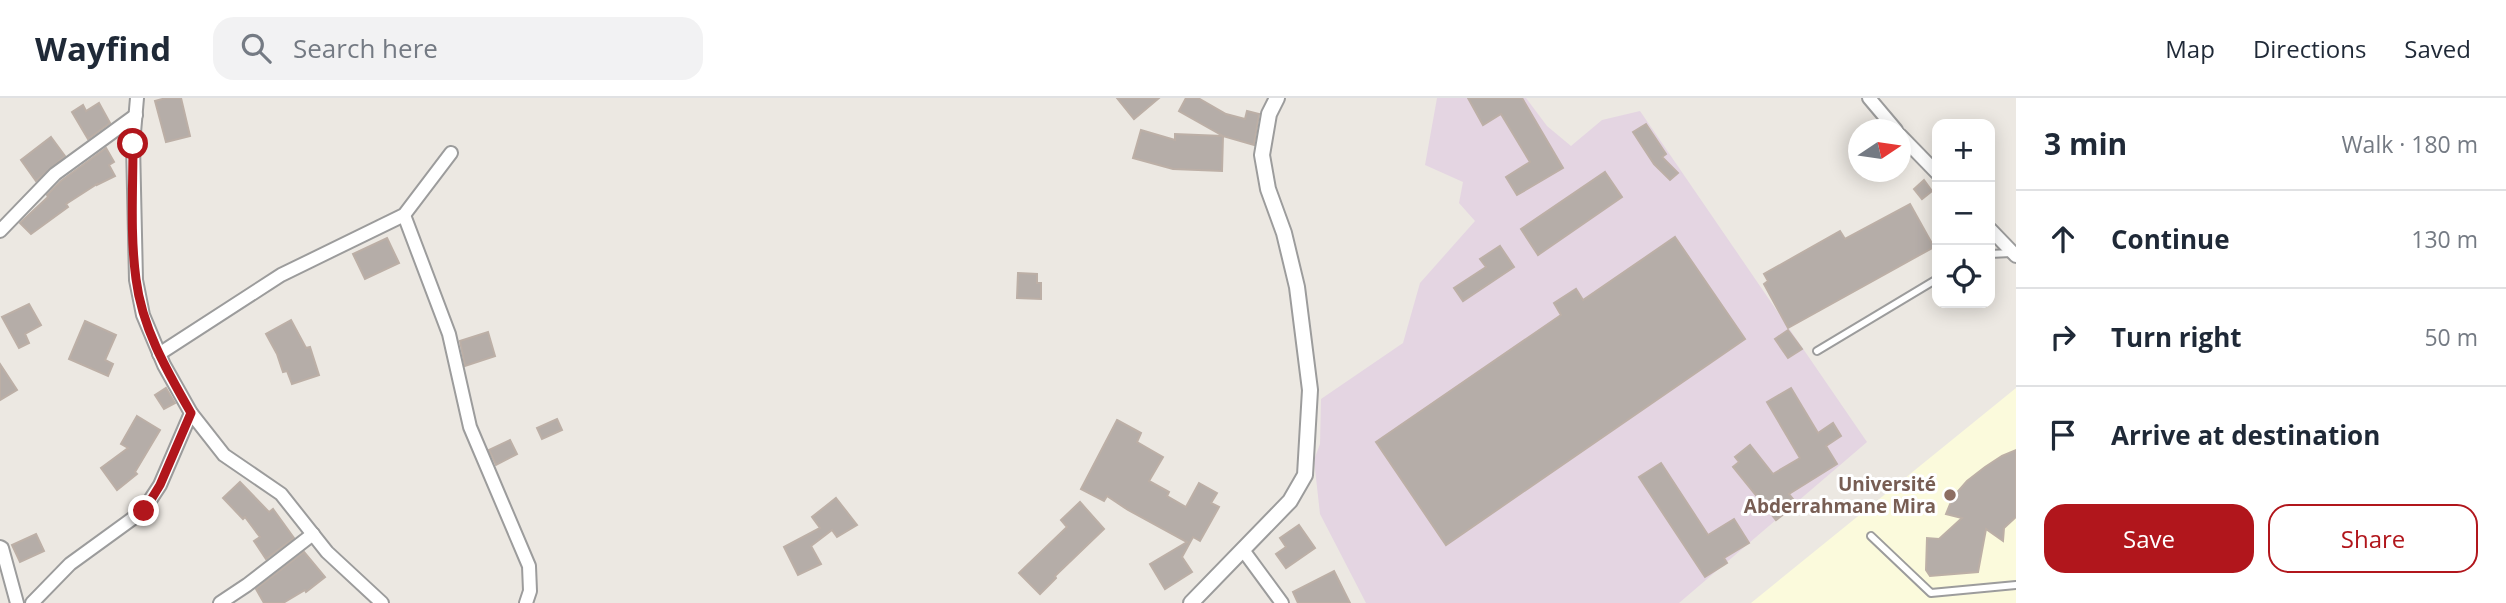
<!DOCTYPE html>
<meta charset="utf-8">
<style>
:root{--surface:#fff;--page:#f2f2f3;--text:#1f2937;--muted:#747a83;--line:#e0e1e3;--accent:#b1161c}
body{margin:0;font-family:"Open Sans",sans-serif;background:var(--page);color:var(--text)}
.controls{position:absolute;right:21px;top:21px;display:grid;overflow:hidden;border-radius:14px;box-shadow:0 4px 18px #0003}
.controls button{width:63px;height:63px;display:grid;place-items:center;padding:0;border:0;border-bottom:2px solid var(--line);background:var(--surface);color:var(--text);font:35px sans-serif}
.compass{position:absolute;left:1848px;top:21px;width:63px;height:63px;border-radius:50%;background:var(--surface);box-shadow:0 4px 18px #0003;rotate:77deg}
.stop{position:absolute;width:21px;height:21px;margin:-16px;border:5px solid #b1161c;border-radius:50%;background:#fff}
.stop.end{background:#b1161c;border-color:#fff;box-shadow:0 2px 7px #0008}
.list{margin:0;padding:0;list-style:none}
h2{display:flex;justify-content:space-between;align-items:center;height:91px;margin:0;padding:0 28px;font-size:30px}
h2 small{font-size:23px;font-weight:400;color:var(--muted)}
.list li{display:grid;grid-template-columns:46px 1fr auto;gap:21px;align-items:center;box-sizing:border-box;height:98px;padding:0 28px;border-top:2px solid var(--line)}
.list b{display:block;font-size:26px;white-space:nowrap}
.list em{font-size:23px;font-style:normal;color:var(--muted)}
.actions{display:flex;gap:14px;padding:21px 28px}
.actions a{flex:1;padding:16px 0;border:2px solid var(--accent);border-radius:21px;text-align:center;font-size:24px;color:var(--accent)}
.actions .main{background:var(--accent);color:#fff}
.icon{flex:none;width:38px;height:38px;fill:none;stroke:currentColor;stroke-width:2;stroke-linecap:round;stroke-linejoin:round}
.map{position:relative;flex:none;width:2016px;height:505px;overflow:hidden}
header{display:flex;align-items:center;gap:42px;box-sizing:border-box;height:98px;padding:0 35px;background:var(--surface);border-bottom:2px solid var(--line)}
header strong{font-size:33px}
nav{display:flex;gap:38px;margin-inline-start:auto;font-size:24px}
.search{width:490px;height:63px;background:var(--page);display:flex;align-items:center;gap:18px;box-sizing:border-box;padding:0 24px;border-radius:21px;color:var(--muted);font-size:26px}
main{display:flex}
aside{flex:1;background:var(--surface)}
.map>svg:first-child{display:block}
.industrial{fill:#e4d5e2}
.education{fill:#fbfadc}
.building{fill:#b5ada8;stroke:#bcafa6;stroke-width:2}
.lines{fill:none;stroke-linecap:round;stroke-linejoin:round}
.service-casing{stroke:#9c9c9c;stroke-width:10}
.minor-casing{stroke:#9c9c9c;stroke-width:16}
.tertiary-casing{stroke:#9c9c9c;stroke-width:18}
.service{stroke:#fff;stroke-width:6}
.minor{stroke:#fff;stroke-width:12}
.tertiary{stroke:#fff;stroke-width:14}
.route{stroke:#b1161c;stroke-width:9}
.education-dot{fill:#8d6e63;stroke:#fff;stroke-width:2.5}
.labels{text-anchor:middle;stroke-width:6;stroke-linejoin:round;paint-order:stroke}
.education-label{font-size:19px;font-weight:bold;fill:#785e54;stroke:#fff;text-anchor:end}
</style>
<header>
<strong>Wayfind</strong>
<div class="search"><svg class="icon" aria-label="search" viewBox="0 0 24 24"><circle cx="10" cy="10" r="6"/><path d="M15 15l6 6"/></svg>Search here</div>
<nav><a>Map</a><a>Directions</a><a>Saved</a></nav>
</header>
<main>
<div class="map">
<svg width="2016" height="505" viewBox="0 0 2016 505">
<rect width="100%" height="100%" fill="#ece8e2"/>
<path class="industrial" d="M1437 0H1526L1547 28 1571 48 1602 22 1640 13 1867 344 1679 505H1366L1320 416 1314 362 1320 346 1321 301 1403 245 1420 185 1475 123 1459 105 1463 84 1425 67Z"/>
<path class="education" d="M2016 290V505H1751Z"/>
<g class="building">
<path d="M166 0H181L190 38 166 44 155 3Z"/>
<path d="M1117 0H1159L1134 21Z"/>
<path d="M1186 0H1198L1226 16 1245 21 1247 13 1259 16 1254 47 1223 38 1222 73 1173 71 1133 60 1141 32 1175 42V36L1223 38 1179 13Z"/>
<path d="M1468 0H1522L1563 70 1517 97 1506 79 1530 64 1501 16 1483 27Z"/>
<path d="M99 5 110 25 88 41 72 14 83 7 86 13Z"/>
<path d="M1646 26 1666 56 1662 59 1678 75 1670 82 1654 66 1633 34Z"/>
<path d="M51 39 65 58 36 83 21 62Z"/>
<path d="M106 50 114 64 109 67 115 78 97 87V86L66 106 68 109 31 136 20 125 48 99 47 97 61 83Z"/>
<path d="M1605 74 1622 99 1538 157 1521 131Z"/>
<path d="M1924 82 1932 93 1922 101 1914 91Z"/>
<path d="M1910 106 1934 149 1788 230 1764 186 1768 183 1764 176 1840 133 1845 141Z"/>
<path d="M1675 139 1745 241 1446 447 1376 344 1561 217 1554 205 1576 191 1583 202Z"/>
<path d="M387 140 399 165 365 181 353 156Z"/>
<path d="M1500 148 1514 169 1463 203 1454 190 1486 169 1480 161Z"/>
<path d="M1018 175 1037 176V185H1041V201L1017 200Z"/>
<path d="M29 206 41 227 25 236 29 245 19 250 2 219Z"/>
<path d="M291 222 306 250 310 249 319 277 292 286 287 273 283 274 277 256 266 236Z"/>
<path d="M85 223 116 237 105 262 113 266 108 278 69 261Z"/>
<path d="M1788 232 1802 251 1788 260 1775 241Z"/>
<path d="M488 234 495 258 465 268 460 243Z"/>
<path d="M0 266 17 292 0 302Z"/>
<path d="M166 290 175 305 164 311 155 297Z"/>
<path d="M1791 290 1818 335 1833 325 1841 338 1826 348 1837 366 1789 396 1797 406 1776 422 1733 369 1739 364 1735 359 1750 347 1773 376 1800 360 1767 304Z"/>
<path d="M137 318 160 332 135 374 137 376 117 392 101 370 128 350 121 346Z"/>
<path d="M557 321 562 332 542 341 537 330Z"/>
<path d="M1117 322 1141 335 1137 344 1163 359 1149 383 1169 394 1167 398 1186 409 1199 385 1217 395 1211 405 1219 409 1200 443 1193 439 1182 459 1192 474 1165 491 1150 466 1187 444 1128 412 1107 398 1104 403 1081 391Z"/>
<path d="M510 342 517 356 496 367 489 352Z"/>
<path d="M2016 352V419L2004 430 2003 443 1986 431 1978 474 1930 478 1926 472 1927 440 1939 441 1962 420 1946 416 1953 399 1967 383 1985 369 2002 358Z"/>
<path d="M1661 365 1708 437 1734 421 1749 445 1724 460 1727 465 1705 479 1639 379Z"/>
<path d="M240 384 269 414 273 411 294 440 266 461 254 443 260 439 245 419 243 421 223 400Z"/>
<path d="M836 400 857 427 837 439 832 432 811 448 821 466 798 477 784 449 820 430 812 419Z"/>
<path d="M1080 404 1104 431 1055 478 1056 480 1040 496 1019 475 1067 429 1061 422Z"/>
<path d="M1299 427 1315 450 1286 470 1276 456 1286 449 1280 440Z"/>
<path d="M36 436 44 453 20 464 12 447Z"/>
<path d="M304 454 325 479 306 494 305 492 283 505H264L256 491Z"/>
<path d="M1334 473 1350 505H1298L1293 494Z"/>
</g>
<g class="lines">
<g class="service-casing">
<g id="service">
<path d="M1990 156 2011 155"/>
<path d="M1817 253 1937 181"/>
<path d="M1871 438 1931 495 2016 487"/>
</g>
</g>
<g class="minor-casing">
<g id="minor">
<path d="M137 0 133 46 136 182 143 217 164 267 191 315 224 357 281 396 327 454 382 505"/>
<path d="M1869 0 1896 32"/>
<path d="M1900 37 1937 75"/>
<path d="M404 117 449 236 470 329 529 468 530 493 526 505"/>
<path d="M1990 131 2016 158"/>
<path d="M0 133 55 76 136 17"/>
<path d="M159 256 281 177 404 117 451 55"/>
<path d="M0 449 2 450 17 505"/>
<path d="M1243 452 1282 505"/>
<path d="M32 505 70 466 143 413 160 387 191 315"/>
<path d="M220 505 247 487 313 436"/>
</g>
</g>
<g class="tertiary-casing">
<path id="tertiary" d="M1191 505 1290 403 1305 377 1310 292 1297 189 1284 135 1268 91 1262 57 1269 16 1277 0"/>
</g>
<use href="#service" class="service"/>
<use href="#minor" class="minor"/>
<use href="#tertiary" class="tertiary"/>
</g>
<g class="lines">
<path class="route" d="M133 46C133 91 130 137 136 181 142 230 167 273 191 315L160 387 144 413"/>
</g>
<circle class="education-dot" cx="1950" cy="397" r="7"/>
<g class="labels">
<g class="education-label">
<text x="1936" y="393">Université<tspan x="1936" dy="22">Abderrahmane Mira</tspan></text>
</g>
</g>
</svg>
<div class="controls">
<button>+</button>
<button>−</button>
<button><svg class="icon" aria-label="locate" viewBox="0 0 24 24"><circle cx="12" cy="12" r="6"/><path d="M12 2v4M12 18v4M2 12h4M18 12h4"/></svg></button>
</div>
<svg class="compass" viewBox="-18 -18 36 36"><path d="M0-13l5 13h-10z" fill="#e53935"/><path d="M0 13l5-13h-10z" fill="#747a83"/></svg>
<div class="stop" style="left:133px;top:46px"></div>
<div class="stop end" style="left:144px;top:413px"></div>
</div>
<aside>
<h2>3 min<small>Walk · 180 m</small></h2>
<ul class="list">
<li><svg class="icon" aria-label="ahead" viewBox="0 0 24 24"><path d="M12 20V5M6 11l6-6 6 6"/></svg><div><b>Continue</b></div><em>130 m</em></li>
<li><svg class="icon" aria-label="right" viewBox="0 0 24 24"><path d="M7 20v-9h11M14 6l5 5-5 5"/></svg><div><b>Turn right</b></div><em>50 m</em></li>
<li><svg class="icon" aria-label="arrive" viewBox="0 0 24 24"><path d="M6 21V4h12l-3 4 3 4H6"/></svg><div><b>Arrive at destination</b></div></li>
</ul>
<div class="actions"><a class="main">Save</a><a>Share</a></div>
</aside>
</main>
